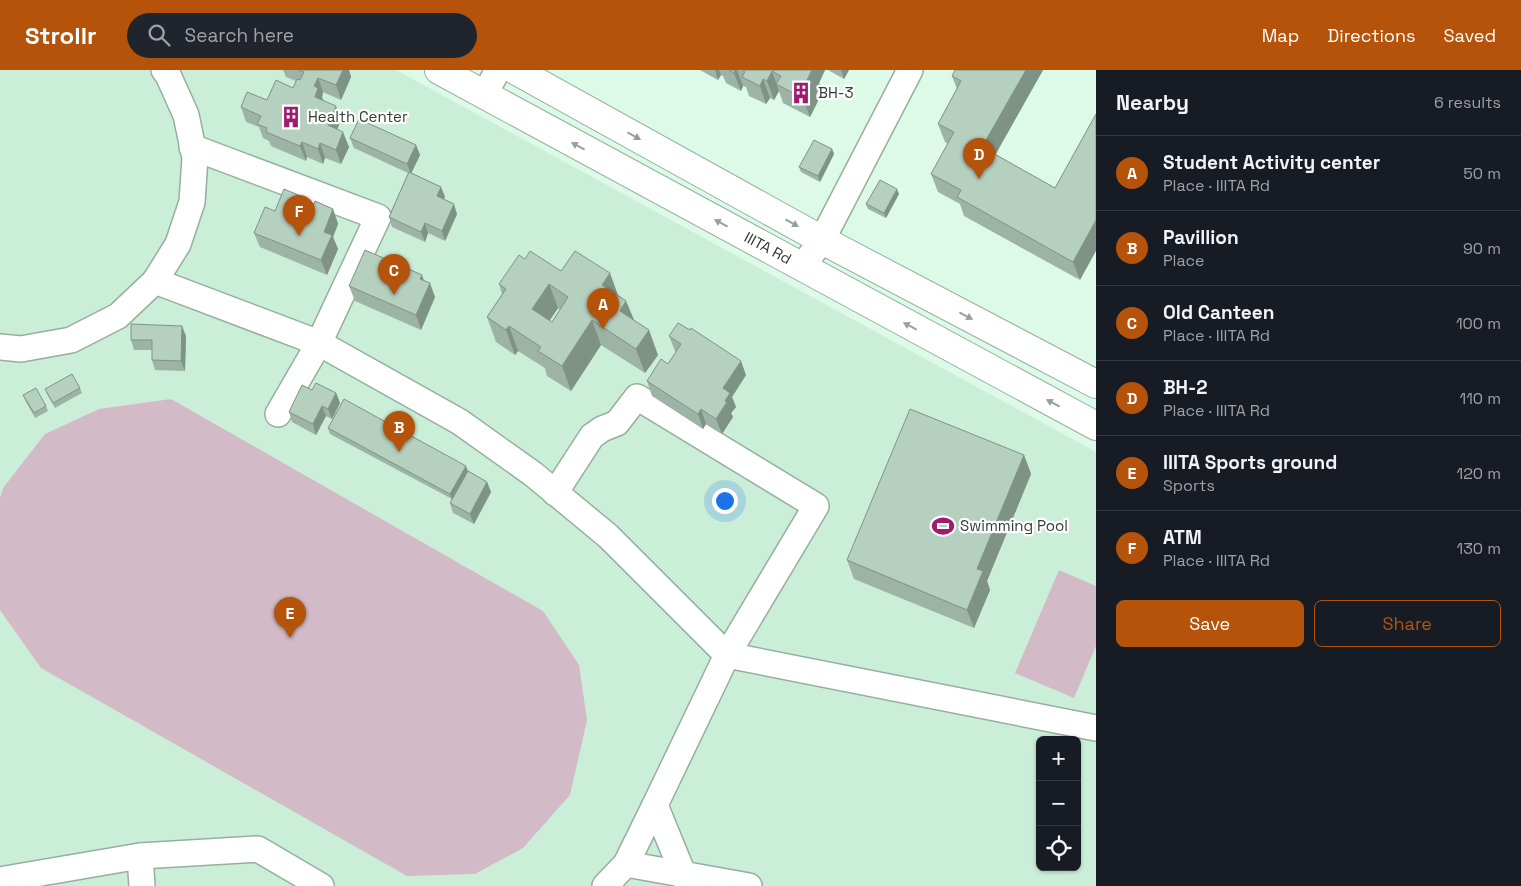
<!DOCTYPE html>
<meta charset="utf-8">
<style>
:root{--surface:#171b24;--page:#20242c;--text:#f1f3f6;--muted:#9ea1a6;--line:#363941;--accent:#b45309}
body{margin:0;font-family:"Space Grotesk",sans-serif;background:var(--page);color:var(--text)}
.controls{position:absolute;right:15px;bottom:15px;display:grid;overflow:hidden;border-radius:8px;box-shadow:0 1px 4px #0004}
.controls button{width:45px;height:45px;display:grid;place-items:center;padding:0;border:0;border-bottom:1px solid var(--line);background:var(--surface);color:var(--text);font:25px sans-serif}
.you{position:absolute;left:724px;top:430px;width:18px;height:18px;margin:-12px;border:4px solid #fff;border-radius:50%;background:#1a73e8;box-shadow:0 0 0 8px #1a73e833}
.badge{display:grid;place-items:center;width:32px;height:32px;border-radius:50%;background:var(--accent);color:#fff;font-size:16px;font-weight:700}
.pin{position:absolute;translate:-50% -41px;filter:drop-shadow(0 1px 2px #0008)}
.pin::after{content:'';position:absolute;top:26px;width:18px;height:15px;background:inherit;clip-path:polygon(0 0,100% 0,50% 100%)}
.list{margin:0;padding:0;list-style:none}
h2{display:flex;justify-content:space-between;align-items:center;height:65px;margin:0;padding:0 20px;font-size:21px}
h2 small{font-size:16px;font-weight:400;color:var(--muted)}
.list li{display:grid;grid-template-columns:32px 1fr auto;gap:15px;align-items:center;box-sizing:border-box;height:75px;padding:0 20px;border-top:1px solid var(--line)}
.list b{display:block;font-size:19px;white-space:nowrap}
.list p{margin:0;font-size:16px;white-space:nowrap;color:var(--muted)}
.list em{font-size:16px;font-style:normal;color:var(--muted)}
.actions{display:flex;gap:10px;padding:15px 20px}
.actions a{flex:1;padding:11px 0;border:1px solid var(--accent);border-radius:8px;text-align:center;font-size:18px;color:var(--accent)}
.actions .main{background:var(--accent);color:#fff}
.icon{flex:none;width:28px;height:28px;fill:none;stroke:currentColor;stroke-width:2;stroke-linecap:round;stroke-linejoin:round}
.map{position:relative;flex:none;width:1096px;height:816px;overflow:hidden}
header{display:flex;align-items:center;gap:30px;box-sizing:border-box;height:70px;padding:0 25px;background:var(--accent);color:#fff}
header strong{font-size:24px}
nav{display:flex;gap:28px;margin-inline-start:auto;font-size:18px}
.search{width:350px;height:45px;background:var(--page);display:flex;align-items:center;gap:12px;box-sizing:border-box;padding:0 18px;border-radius:28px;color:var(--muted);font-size:19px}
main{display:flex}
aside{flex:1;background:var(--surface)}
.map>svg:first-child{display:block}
.built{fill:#cbeed9;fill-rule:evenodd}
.green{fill:#d2bbc6}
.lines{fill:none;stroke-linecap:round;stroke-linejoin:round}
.minor-casing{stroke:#95af9f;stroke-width:28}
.major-casing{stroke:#95af9f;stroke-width:30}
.minor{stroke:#fff;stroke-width:25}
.major{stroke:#fff;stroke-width:28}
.wall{fill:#9db3a5;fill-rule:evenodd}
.shaded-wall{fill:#7f9286}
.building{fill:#b6d0c0;stroke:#7f9286;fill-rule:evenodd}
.oneway{fill:#989e9a}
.labels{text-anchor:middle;stroke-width:4.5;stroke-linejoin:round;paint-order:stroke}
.poi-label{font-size:15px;fill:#323d36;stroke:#fff;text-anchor:start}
.street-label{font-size:15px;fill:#323d36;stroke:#fff}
</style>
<header>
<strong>Strollr</strong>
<div class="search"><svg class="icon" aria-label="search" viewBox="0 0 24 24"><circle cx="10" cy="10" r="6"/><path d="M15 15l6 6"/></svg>Search here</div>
<nav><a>Map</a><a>Directions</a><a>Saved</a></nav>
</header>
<main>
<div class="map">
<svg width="1096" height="816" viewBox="0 0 1096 816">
<rect width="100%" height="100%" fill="#ddf9e8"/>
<path class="built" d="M0 0H396L1096 382V816H0ZM1040 670H1077V797H1040Z"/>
<g class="green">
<path d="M171 329 543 541 579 595 587 650 570 725 523 778 475 804 407 806 41 598 0 540V428L3 418 45 364 99 339Z"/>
<path d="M1059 500 1096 516V576L1074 628 1015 603Z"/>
</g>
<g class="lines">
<g class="minor-casing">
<g id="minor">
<path d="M484 25 498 0"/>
<path d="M192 77 378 147 319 273 278 344"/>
<path d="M802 197 822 170 910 0"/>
<path d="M155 211 319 273 460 352 533 404 608 466 727 585 655 735 688 816"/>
<path d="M0 277 21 279 71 270 118 246 155 211 178 174 192 132 195 88 186 45 168 5 164 0"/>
<path d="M555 423 592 366 602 359 617 353 637 327 816 436 727 585 1096 658"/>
<path d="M140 786 142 816"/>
<path d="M626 794 749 816"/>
<path d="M0 810 140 786 258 779 321 816"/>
<path d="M605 816 626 794 655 735"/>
</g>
</g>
<g class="major-casing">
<g id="major">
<path id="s1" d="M439 0 1096 356"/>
<path d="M515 0 822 170 1096 314"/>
</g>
</g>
<use href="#minor" class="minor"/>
<use href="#major" class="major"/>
</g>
<g class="wall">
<path d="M283 0H349L351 7 341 30 323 22 322 27 323 30 341 50 337 60 349 77 341 94 325 88 323 94 307 87 306 91 271 76 269 71 263 68 259 57 246 52 241 37 267 30 293 18 296 11 286 7Z"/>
<path d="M700 0H825L819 13 820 16 816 25 818 31 810 47 783 33 779 21 774 30 770 28 766 34 749 26 746 17 743 16 741 21 726 13 723 6 721 5 718 10Z"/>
<path d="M828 0H849L844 9Z"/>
<path d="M955 0H1043L995 85 1055 118 1080 210 964 146 960 134 938 122 931 104 948 74 945 72 938 54 957 19 952 6Z"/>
<path d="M350 68 416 75 420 85 411 103 441 117 445 127 443 129 457 144 445 171 428 163 425 172 392 157 389 147 408 103 354 78Z"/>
<path d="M832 79 834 84 820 112 801 102 799 97Z"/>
<path d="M899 124 886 148 868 139 866 134Z"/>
<path d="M305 130 314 134 333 139 338 154 333 167 338 179 327 205 260 177 254 163 275 141Z"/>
<path d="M525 189 561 201 618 225 626 231 634 250 658 285 645 303 601 275 571 321 547 306 545 298 518 281 515 285 496 272 487 247 502 224 499 214ZM558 238 560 240 552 252 550 250Z"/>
<path d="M424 210 435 227 421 260 355 231 349 216Z"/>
<path d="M186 266 185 301 155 300 152 290V280H134L131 270Z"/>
<path d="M669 266 746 305 732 327 736 337 731 343 733 347 722 364 706 354 703 359 652 326 647 311 668 294 676 282 675 281Z"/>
<path d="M80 318 82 323 55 338 47 324 45 319Z"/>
<path d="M312 320 336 323 340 333 332 349 326 346 316 365 292 352 289 342Z"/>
<path d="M23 325 46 336 48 341 35 348 25 330Z"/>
<path d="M328 358 468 401 487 412 491 422 474 454 453 443 450 433 452 429 330 364Z"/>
<path d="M1024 385 1031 404 987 511 990 520 974 558 854 509 847 490Z"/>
</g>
<g class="shaded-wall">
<path d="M343 0H349L351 7 341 30 336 15Z"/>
<path d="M715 0H719L721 5 718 10Z"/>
<path d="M735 0H737L743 16 741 21 734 3Z"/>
<path d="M812 0H825L819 13 820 16 816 25 818 31 810 47 803 28 807 10Z"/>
<path d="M841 0H849L844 9Z"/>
<path d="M1026 0H1043L989 96 982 77Z"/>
<path d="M772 1 779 21 774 30 767 11Z"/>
<path d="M318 8 323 22 322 27 324 33 315 27 314 16Z"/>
<path d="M763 9 770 28 766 34 760 16Z"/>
<path d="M336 36 341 50 333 70 328 55Z"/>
<path d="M343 62 349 77 341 94 336 80Z"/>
<path d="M302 72 307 87 306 91 300 76Z"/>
<path d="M320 73 325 88 323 94 318 79Z"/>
<path d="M416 75 420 85 411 104 407 94Z"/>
<path d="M832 79 834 84 820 112 818 106Z"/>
<path d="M441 117 445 127 440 136 437 126Z"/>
<path d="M897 119 899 124 886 148 884 143Z"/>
<path d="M454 134 457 144 445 171 442 161Z"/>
<path d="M333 139 338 154 333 167 338 179 327 205 321 190 324 162Z"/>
<path d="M1096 150V181L1080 210 1073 192Z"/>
<path d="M425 153 428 163 425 172 421 162Z"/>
<path d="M610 203 619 228 602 215Z"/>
<path d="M422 205 427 219 430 213 435 227 421 260 416 245 420 209Z"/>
<path d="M549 214 558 238 541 263 532 239Z"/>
<path d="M626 231 636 255 620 241Z"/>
<path d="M592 250 601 275 571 321 562 296Z"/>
<path d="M182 256 186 266 185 301 181 291Z"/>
<path d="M509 256 518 281 515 285 506 260Z"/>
<path d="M649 260 658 285 645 303 636 279Z"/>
<path d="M741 291 746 305 732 327 736 337 731 343 733 347 722 364 716 349 725 331 723 318Z"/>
<path d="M336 323 340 333 332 349 328 339Z"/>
<path d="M322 336 326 346 316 365 313 354Z"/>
<path d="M701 339 706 354 703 359 698 344Z"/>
<path d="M1024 385 1031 404 987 511 990 520 974 558 967 540 977 499Z"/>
<path d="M466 396 468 401 452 430 450 424Z"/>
<path d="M487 412 491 422 474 454 470 444Z"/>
</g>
<g class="building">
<path d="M299 0H343L336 15 318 8 314 16 318 18 315 27 336 36 328 55 343 62 336 80 320 73 318 79 302 72 300 76 266 62 267 58 257 54 261 46 241 37 247 22 267 30 276 10 293 18 297 9 300 10 304 2Z"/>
<path d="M729 0H735L734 3Z"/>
<path d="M742 0H812L807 10 812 12 803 28 776 14 781 6 772 1 767 11 763 9 760 16 742 7 745 2Z"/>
<path d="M955 0H1026L982 77 1055 118 1096 44V150L1073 192 957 127 961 120 931 104 954 62 938 54 961 11 952 6Z"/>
<path d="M359 49 416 75 407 94 350 68Z"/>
<path d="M814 70 832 79 818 106 799 97Z"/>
<path d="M409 102 441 117 437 126 454 134 442 161 425 153 421 162 389 147Z"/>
<path d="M880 110 897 119 884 143 866 134Z"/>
<path d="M284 119 303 127 302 129 314 134 315 131 333 139 324 162 332 165 321 190 254 163 265 137 275 141Z"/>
<path d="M365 180 422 205 420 209 430 213 416 245 349 216Z"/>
<path d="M530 181 561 201 575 181 610 203 602 215 626 231 620 241 649 260 636 279 592 250 562 296 538 281 541 277 509 256 506 260 487 247 506 219 499 214 519 185 525 189ZM549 214 568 227 552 252 532 239Z"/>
<path d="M678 253 690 260 691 258 741 291 723 318 730 323 725 331 727 332 716 349 701 339 698 344 647 311 661 289 668 294 681 274 669 266Z"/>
<path d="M131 254 182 256 181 291 152 290V270H131Z"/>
<path d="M72 304 80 318 53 333 45 319Z"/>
<path d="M316 313 336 323 328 339 322 336 313 354 289 342 302 315 312 320Z"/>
<path d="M36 318 46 336 34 343 23 325Z"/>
<path d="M344 329 466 396 450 424 328 358Z"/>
<path d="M910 339 1024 385 977 499 983 501 967 540 847 490Z"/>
<path d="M468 401 487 412 470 444 450 433Z"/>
</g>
<defs><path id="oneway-solid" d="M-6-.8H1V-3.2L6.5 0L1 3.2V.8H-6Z" transform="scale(1.25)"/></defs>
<g class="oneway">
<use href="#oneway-solid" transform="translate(634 66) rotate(29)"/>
<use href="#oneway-solid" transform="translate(578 76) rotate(-152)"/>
<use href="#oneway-solid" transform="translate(721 153) rotate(-152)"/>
<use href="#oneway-solid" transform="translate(792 153) rotate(29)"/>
<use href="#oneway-solid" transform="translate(966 246) rotate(28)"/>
<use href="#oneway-solid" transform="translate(910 256) rotate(-152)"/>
<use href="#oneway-solid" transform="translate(1053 333) rotate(-152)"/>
</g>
<defs>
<g id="building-bare" transform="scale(1.725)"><path d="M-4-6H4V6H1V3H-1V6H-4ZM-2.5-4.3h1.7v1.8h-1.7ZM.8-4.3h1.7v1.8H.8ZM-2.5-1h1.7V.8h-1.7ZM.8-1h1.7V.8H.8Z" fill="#9e1b6e" stroke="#fff" stroke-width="2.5" paint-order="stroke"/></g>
<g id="stadium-bare" transform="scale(1.725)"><path d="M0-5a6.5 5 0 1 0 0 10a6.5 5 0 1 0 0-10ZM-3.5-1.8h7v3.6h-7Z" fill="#9e1b6e" stroke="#fff" stroke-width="2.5" paint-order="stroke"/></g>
</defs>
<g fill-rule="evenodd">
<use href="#building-bare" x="801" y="23"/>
<use href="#building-bare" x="291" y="47"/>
<use href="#stadium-bare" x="943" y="456"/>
</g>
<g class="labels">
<g class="poi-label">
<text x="818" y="28">BH-3</text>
<text x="308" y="52">Health Center</text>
<text x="960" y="461">Swimming Pool</text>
</g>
<g class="street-label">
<text dy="5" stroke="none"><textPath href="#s1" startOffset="374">IIITA Rd</textPath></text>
</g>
</g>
</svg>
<div class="controls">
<button>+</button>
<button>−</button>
<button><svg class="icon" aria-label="locate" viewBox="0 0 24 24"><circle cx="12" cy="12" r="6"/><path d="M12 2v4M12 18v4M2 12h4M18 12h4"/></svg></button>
</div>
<div class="you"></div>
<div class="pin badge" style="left:603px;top:259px">A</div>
<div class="pin badge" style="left:399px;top:382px">B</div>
<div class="pin badge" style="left:394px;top:225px">C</div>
<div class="pin badge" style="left:979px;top:109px">D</div>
<div class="pin badge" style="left:290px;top:568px">E</div>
<div class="pin badge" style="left:299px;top:166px">F</div>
</div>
<aside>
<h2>Nearby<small>6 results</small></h2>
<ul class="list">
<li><span class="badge">A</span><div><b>Student Activity center</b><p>Place · IIITA Rd</p></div><em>50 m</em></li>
<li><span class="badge">B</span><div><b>Pavillion</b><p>Place</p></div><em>90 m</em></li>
<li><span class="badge">C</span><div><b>Old Canteen</b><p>Place · IIITA Rd</p></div><em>100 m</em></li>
<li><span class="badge">D</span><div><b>BH-2</b><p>Place · IIITA Rd</p></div><em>110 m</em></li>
<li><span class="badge">E</span><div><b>IIITA Sports ground</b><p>Sports</p></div><em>120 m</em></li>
<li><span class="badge">F</span><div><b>ATM</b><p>Place · IIITA Rd</p></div><em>130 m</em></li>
</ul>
<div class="actions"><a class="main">Save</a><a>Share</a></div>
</aside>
</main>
